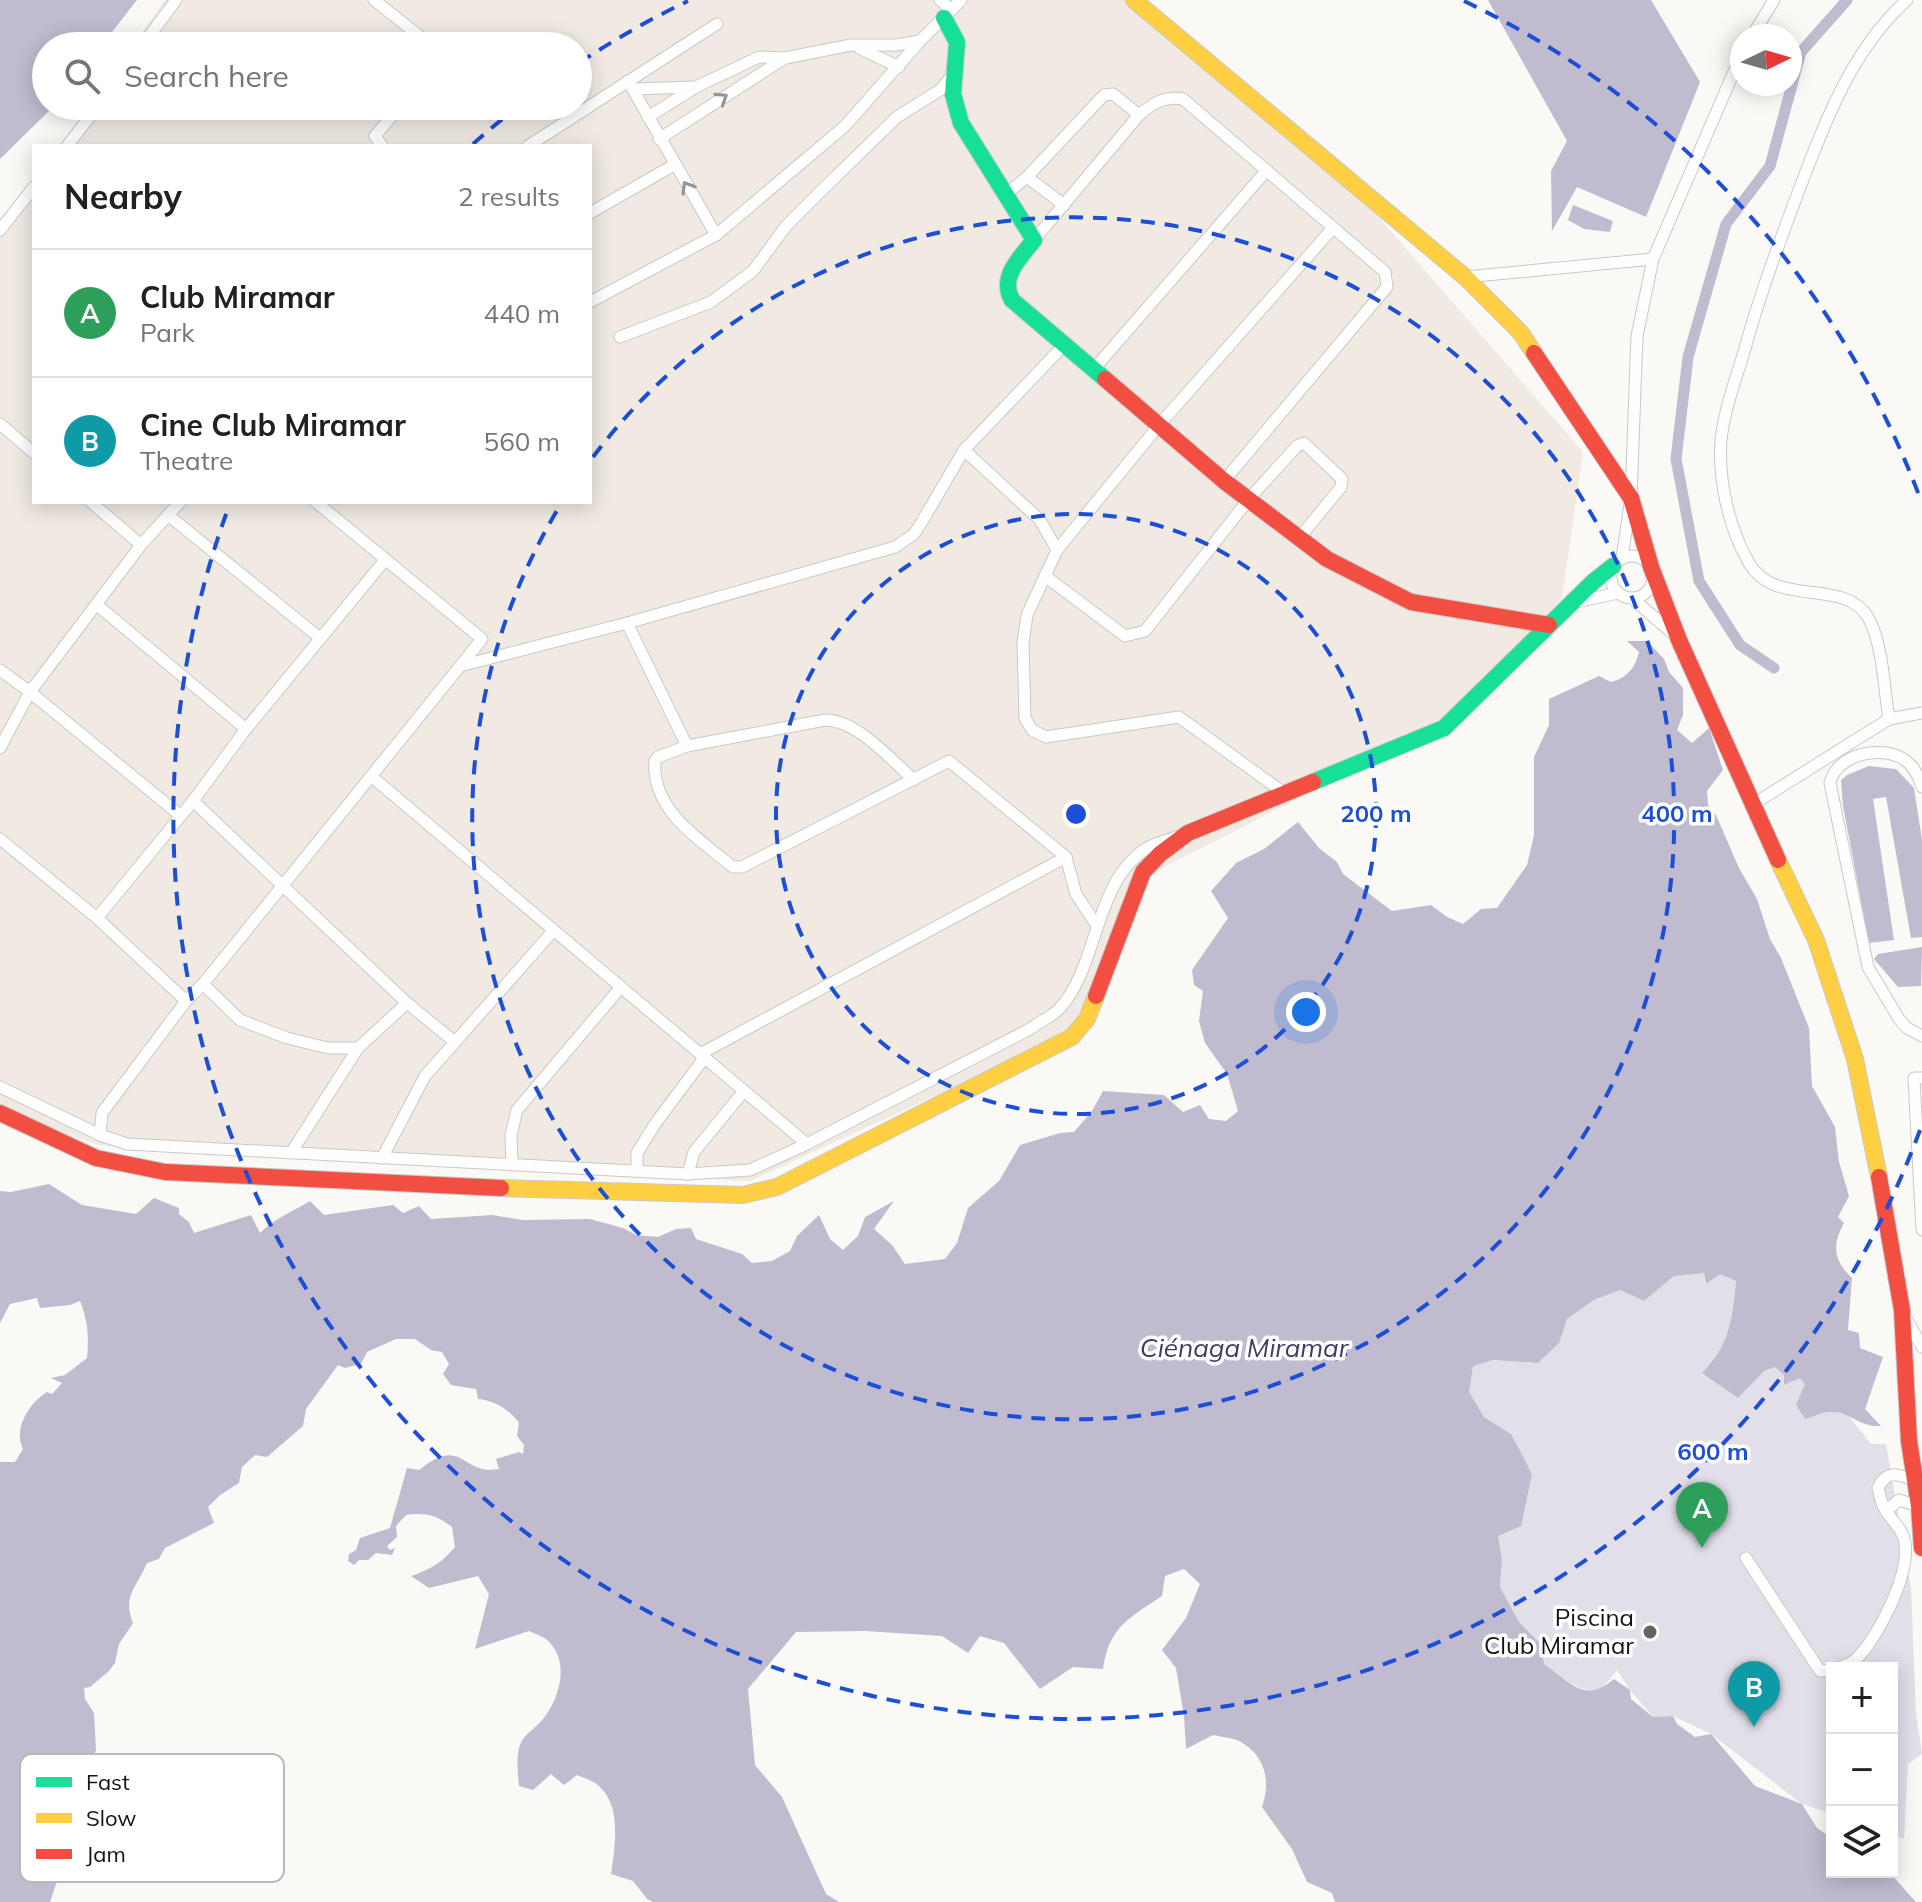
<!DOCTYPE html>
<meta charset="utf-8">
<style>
:root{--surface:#fff;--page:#f6f6f6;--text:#202124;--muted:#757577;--line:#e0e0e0;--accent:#666462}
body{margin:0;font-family:Mulish,sans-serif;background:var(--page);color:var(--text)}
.controls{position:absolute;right:24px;bottom:24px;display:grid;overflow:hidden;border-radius:0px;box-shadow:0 4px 20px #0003}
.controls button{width:72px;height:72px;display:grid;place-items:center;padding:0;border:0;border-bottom:2px solid var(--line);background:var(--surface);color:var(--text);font:40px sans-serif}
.compass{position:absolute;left:1730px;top:24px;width:72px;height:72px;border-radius:50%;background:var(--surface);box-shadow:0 4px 20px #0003;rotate:85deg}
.you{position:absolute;left:1306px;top:1012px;width:28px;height:28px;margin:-20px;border:6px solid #fff;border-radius:50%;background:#1a73e8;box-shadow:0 0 0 12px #1a73e833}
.badge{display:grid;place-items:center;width:52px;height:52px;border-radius:50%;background:var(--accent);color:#fff;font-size:26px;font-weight:700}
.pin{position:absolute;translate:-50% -66px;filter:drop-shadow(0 2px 4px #0008)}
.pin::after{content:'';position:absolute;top:42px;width:28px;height:24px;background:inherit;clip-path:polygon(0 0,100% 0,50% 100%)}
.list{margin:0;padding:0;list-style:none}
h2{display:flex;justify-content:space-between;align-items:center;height:104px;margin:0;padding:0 32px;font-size:34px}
h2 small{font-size:26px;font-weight:400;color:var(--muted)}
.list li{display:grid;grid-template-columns:52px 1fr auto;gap:24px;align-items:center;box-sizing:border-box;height:128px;padding:0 32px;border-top:2px solid var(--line)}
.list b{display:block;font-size:30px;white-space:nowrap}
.list p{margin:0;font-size:26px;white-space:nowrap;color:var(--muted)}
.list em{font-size:26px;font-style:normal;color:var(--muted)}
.icon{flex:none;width:44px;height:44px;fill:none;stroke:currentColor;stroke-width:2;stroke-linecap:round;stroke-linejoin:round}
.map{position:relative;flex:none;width:1922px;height:1902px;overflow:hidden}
.search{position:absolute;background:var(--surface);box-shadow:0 4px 20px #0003;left:32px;top:32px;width:560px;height:88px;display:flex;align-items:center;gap:20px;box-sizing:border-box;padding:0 28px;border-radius:44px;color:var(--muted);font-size:30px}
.panel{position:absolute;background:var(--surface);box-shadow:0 4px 20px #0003;left:32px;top:144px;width:560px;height:360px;border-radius:0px}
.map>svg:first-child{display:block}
.built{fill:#f0eae3}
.green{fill:#e2dfe9}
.water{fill:#c1bbd0}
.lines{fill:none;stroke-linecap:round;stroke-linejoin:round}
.canal{stroke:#c1bbd0;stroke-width:11}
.street-casing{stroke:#cac8c6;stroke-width:13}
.fast-casing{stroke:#cac8c6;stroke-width:18}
.slow-casing{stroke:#cac8c6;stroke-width:18}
.jam-casing{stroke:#cac8c6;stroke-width:18}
.street{stroke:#fefefe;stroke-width:11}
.fast{stroke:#16e098;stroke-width:16}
.slow{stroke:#ffcf43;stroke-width:16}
.jam{stroke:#f24e42;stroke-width:16}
.oneway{stroke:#969594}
.ring{fill:none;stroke:#1d4ed8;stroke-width:4;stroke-dasharray:14 10}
.poi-dot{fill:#666462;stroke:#fff;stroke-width:3}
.labels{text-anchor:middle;stroke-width:7;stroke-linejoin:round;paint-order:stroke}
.poi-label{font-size:24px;fill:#161413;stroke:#fff;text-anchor:end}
.water-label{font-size:26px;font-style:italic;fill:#463965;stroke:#fff}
.key{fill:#fff;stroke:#b9b8b8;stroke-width:2}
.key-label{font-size:22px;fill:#161413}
.centre{fill:#1d4ed8;stroke:#fff;stroke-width:4}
.ring-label{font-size:24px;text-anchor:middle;font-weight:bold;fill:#1d4ed8;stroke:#fff;stroke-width:7;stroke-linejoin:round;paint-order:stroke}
</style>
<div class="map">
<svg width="1922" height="1902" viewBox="0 0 1922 1902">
<rect width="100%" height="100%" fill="#fbf9f6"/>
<path class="built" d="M165 0H1125L1377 215 1583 452 1562 598 1441 725 1147 876 1070 1034 750 1181 98 1145 0 1110V223L34 179V502H590V146H60L90 106H578V46H132Z"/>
<path class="green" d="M1704 1273 1705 1283 1720 1273 1736 1281 1733 1318 1717 1358 1702 1373 1764 1371 1775 1366 1785 1375 1800 1378 1829 1411 1848 1415 1871 1444H1886L1911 1588 1916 1713 1922 1754 1908 1764 1904 1839 1892 1835V1668H1832V1814L1802 1804 1711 1734 1673 1716 1653 1717 1630 1690 1617 1670 1601 1690C1574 1692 1566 1678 1544 1664L1541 1644 1519 1622 1500 1587 1502 1560 1498 1536 1511 1434 1484 1417 1468 1392 1473 1365 1493 1360 1538 1363 1558 1343 1567 1319 1594 1300 1620 1290 1644 1301 1674 1276Z"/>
<g class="water">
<path d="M0 0H137L101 46H46V106H54L0 159Z"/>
<path d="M1488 0H1651L1700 82 1646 217 1577 187 1552 231 1551 171 1567 141Z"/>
<path d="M1573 205 1613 221 1610 232 1584 229 1568 220Z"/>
<path d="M1627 641H1647L1664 659 1669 672 1683 688V715L1677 730 1692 743 1709 728 1723 770 1707 791 1708 805 1716 815 1739 868 1757 899 1770 939 1781 958 1809 1028 1812 1086 1835 1127 1839 1162 1849 1196 1838 1217 1844 1223C1832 1245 1833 1260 1852 1278L1848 1330 1859 1333 1860 1348 1883 1357 1865 1409 1881 1426C1857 1427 1852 1412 1831 1412 1823 1411 1813 1417 1805 1419L1796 1405 1805 1384 1800 1378 1784 1385V1375L1775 1367 1764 1371 1738 1398 1702 1373C1729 1346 1733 1318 1736 1281L1720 1274 1706 1284 1704 1273 1674 1276 1644 1301 1620 1290 1594 1300 1567 1319 1559 1343 1538 1363 1493 1360 1473 1366 1469 1392 1484 1417 1511 1434 1532 1474 1521 1526 1498 1536 1502 1560 1500 1587 1519 1622 1541 1644 1544 1664C1570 1681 1584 1705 1614 1679L1630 1690 1631 1699 1653 1717 1673 1716 1677 1724 1695 1737 1711 1734 1755 1786 1802 1804 1817 1828 1832 1838V1872H1889L1916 1902H1335L1332 1893 1307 1882 1292 1849 1262 1807C1270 1784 1267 1759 1244 1744 1237 1738 1222 1737 1213 1735L1186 1749 1184 1716 1176 1668 1162 1650 1186 1618 1200 1584 1184 1569 1165 1576 1162 1596C1129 1618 1109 1627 1103 1669L1073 1667 1040 1689 1004 1643 980 1636 968 1653 942 1636 865 1631 796 1632 748 1689 755 1765 782 1797 826 1894 839 1902H653L647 1899 633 1881 611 1874C615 1846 623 1802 595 1783 591 1780 583 1778 577 1775L564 1785 551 1774 533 1790 519 1786C518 1774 516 1761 519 1748 522 1735 535 1729 543 1719 560 1698 571 1660 546 1639 541 1636 534 1633 529 1631L475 1649 489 1594 478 1576 429 1588 411 1576C429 1570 443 1562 455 1547L452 1527C437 1515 425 1512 406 1515L396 1526 397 1537 387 1546 390 1550 395 1548 392 1555 376 1553 368 1560H359L354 1565 348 1561 349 1554 356 1550 360 1538 390 1528 407 1468 419 1470C463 1434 461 1476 499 1469L496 1459 519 1452 523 1454 524 1445 517 1436 519 1423C510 1410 494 1400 478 1399L476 1389 451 1385 443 1374 449 1364 442 1352 431 1350 415 1339H396L367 1352 361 1364 345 1368 338 1365 306 1409 303 1426 267 1457 255 1455 242 1467 239 1483 220 1495 208 1507 214 1523 165 1548 159 1559 147 1563C137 1587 122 1596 133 1623L119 1644 115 1663 109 1671 90 1687 84 1688 85 1699 94 1713 96 1750 88 1771 66 1801 63 1845 57 1881 50 1902H0V1462H15L23 1449C13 1429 29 1403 47 1392L52 1394 62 1383 51 1378 65 1375 87 1358C89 1337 88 1321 80 1301L70 1305 40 1308 37 1298 10 1304 0 1323V1191L11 1192 49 1184 82 1205 136 1214 154 1198 179 1208V1214L189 1222 194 1233 251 1215 260 1233C275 1218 292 1212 310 1201L324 1215 393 1205 403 1213 419 1206 431 1219 492 1215 523 1220 590 1219 623 1228 636 1235 658 1237 676 1229 691 1228 696 1239 742 1254 752 1263 772 1261 790 1251 797 1236 819 1215 830 1239 843 1250 858 1236 865 1217 894 1201 874 1229 892 1245 905 1264 945 1259 957 1243 968 1208 999 1181 1020 1145 1060 1133 1074 1132 1092 1111 1103 1091 1164 1095 1183 1112 1200 1105 1209 1119 1226 1121 1238 1111 1227 1074 1205 1043 1199 1021 1203 991 1194 985 1192 970 1228 918 1211 891 1236 863 1264 849 1298 822 1319 848 1337 862 1343 874 1392 911 1431 905 1447 917 1463 924 1481 909 1497 908 1527 865 1534 835V757L1549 725V699L1599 676 1611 682C1627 678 1635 668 1639 652Z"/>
<path d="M1869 766 1896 769 1914 788 1922 840V937L1911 938 1886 797 1873 799 1894 940 1869 943 1843 806 1841 780 1847 775Z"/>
<path d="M1922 947 1921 986 1898 987 1874 959 1878 954Z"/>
</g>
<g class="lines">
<path class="canal" d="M1774 668 1740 645 1699 581 1676 459 1688 357 1726 224 1770 166 1801 52 1847 0"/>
<g class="street-casing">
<g id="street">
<path d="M374 0 432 46"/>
<path d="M940 0 952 10"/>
<path d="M1752 36 1774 0"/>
<path d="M142 46 176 0"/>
<path d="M859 48 899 67"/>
<path d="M628 81 716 235"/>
<path d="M633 89 695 87"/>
<path d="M648 117 696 87 759 57 785 58 851 45H896L920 41"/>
<path d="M659 139 785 58"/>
<path d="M67 146 98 106"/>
<path d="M382 146 375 136 400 106"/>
<path d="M528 146 717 24"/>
<path d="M1027 177 1064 205"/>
<path d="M1005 195 1027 177 1104 95 1113 94 1139 115"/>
<path d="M590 213 674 165"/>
<path d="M0 230 34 187"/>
<path d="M1034 240 1139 115C1153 103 1164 96 1183 99L1385 272 1387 287 1224 481"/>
<path d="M1465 277 1653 259"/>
<path d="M590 302 716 235 845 126 920 41 961 0"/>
<path d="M620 337 711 302 753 271 786 226 819 193 897 117 940 90 955 72"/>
<path d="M1094 369 1267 170"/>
<path d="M0 424 34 453"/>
<path d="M964 450 1064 345"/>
<path d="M91 502 141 545"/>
<path d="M168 515 320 638"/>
<path d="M1300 537 1341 487 1342 479 1304 443 1297 446 1249 499 1145 631 1125 636 1045 576 1057 550 1160 424 1332 229"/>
<circle cx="1632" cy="577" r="21"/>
<path d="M1622 558 1631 498 1637 336 1653 259 1742 53"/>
<path d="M1045 576 1027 615 1023 643 1025 718 1032 730 1046 737 1179 717 1284 793"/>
<path d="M1632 598 1677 637"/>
<path d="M1576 602 1618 593"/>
<path d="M97 605 246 729"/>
<path d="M627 623 895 547 914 534 920 525 964 450 1040 520 1057 550"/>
<path d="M460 666 627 623 687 746 658 757 655 761C651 810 700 840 733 867H742L949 761 1066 857 1076 894 1097 926"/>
<path d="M0 670 30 692 181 816"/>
<path d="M1889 719 1922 713"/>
<path d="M687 746 825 720C857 720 890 759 914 780"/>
<path d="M0 748 30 692 141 545 180 502"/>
<path d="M371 776 807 1144"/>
<path d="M1922 787C1919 777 1914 766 1905 760 1882 744 1836 754 1830 783L1868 967 1899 1019 1907 1028 1922 1036"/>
<path d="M193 801 407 1003 455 1042"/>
<path d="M1752 805 1889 719C1884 689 1883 646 1869 619 1846 576 1775 609 1749 563 1729 528 1718 481 1721 440 1724 411 1735 381 1744 352 1758 300 1777 249 1796 198 1823 127 1850 51 1907 0"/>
<path d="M0 839 97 918 186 1001"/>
<path d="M97 918 193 801 246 729 385 560"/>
<path d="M203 984 240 1020 287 1038 328 1048H358L407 1003"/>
<path d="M700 1054 1066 857"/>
<path d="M1922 1078H1914L1922 1230"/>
<path d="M0 1087 100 1135 127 1144 688 1174 750 1170 807 1144 1030 1029C1039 1022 1053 1016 1060 1008 1099 965 1094 881 1147 848 1155 843 1167 841 1176 837"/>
<path d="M100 1135 102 1113 186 1001 203 984 482 639 316 502"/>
<path d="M291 1153 358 1048"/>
<path d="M382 1158 425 1076 554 930"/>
<path d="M512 1165 511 1135 517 1110 621 987"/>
<path d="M637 1171V1153L655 1124 705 1057"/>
<path d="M688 1174 694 1152 744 1091"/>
<path d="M1904 1314 1922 1347"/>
<path d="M1886 1511 1899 1500 1919 1506"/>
<path d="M1746 1558 1820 1671 1832 1670"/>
<path d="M1838 1668C1843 1666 1851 1664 1855 1660 1878 1639 1910 1574 1905 1543 1903 1529 1893 1522 1886 1511 1881 1504 1880 1496 1878 1488 1887 1469 1899 1474 1916 1481"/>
</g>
</g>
<g class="fast-casing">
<g id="fast">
<path d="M944 18 957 42 953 94 961 123 1034 240C1020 258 999 277 1012 300L1105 379"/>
<path d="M1313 782 1444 728 1593 582 1613 566"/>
</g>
</g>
<g class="slow-casing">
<g id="slow">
<path d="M1134 0 1465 277 1521 333 1534 353"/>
<path d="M1778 860 1816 940 1855 1059 1879 1177"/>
<path d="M501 1188 743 1195 777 1187 1072 1037 1087 1019 1096 996"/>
</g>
</g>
<g class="jam-casing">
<g id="jam">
<path d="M1534 353 1631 498 1651 567 1679 640 1778 860"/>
<path d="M1105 379 1224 481 1327 559 1411 602 1549 625"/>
<path d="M1096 996 1143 872 1160 854 1188 833 1313 782"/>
<path d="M0 1113 96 1158 165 1172 501 1188"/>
<path d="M1879 1177 1902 1310 1909 1441 1919 1506 1922 1548"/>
</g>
</g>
<use href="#street" class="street"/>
<use href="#fast" class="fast"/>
<use href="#slow" class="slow"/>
<use href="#jam" class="jam"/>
</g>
<defs><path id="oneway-chevron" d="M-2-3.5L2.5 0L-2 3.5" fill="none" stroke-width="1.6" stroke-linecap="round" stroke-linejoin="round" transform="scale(2)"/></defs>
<g class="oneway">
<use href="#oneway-chevron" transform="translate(722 98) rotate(-33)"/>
<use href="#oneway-chevron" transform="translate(687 187) rotate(-121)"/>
</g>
<g class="ring">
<circle cx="1076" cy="814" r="300"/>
<path d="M593 457A601 601 0 1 1 561 504"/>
<path d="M1920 1130A901 901 0 0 1 229 506M473 144A901 901 0 0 1 515 109M579 63A901 901 0 0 1 688 1M1464 1A901 901 0 0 1 1920 498"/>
</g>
<circle class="poi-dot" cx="1650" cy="1632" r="8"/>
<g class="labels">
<g class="poi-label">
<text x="1634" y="1626">Piscina<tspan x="1634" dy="28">Club Miramar</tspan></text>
</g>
<g class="water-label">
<text x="1244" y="1357">Ciénaga Miramar</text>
</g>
</g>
<rect x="20" y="1754" width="264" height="128" rx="12" class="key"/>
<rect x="36" y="1777" width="36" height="10" fill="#16e098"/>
<rect x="36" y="1813" width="36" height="10" fill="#ffcf43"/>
<rect x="36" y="1849" width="36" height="10" fill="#f24e42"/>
<g class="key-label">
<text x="86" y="1790">Fast</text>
<text x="86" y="1826">Slow</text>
<text x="86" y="1862">Jam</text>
</g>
<circle cx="1076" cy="814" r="12" class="centre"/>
<g class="ring-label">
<text x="1376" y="822">200 m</text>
<text x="1677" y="822">400 m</text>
<text x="1713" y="1460">600 m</text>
</g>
</svg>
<div class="controls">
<button>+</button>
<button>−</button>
<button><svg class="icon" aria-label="layers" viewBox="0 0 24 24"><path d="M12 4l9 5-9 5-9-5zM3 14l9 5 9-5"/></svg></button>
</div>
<svg class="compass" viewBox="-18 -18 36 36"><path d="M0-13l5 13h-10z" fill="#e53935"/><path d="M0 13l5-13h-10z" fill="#757577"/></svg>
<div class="you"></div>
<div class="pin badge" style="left:1702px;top:1548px;background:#2e9e5b">A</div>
<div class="pin badge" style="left:1754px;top:1727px;background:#0f9aa8">B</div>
<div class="search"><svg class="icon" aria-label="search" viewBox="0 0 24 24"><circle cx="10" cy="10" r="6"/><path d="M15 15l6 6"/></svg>Search here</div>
<section class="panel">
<h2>Nearby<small>2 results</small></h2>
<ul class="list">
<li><span class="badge" style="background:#2e9e5b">A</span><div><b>Club Miramar</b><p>Park</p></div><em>440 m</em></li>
<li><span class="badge" style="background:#0f9aa8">B</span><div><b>Cine Club Miramar</b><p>Theatre</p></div><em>560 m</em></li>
</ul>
</section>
</div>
